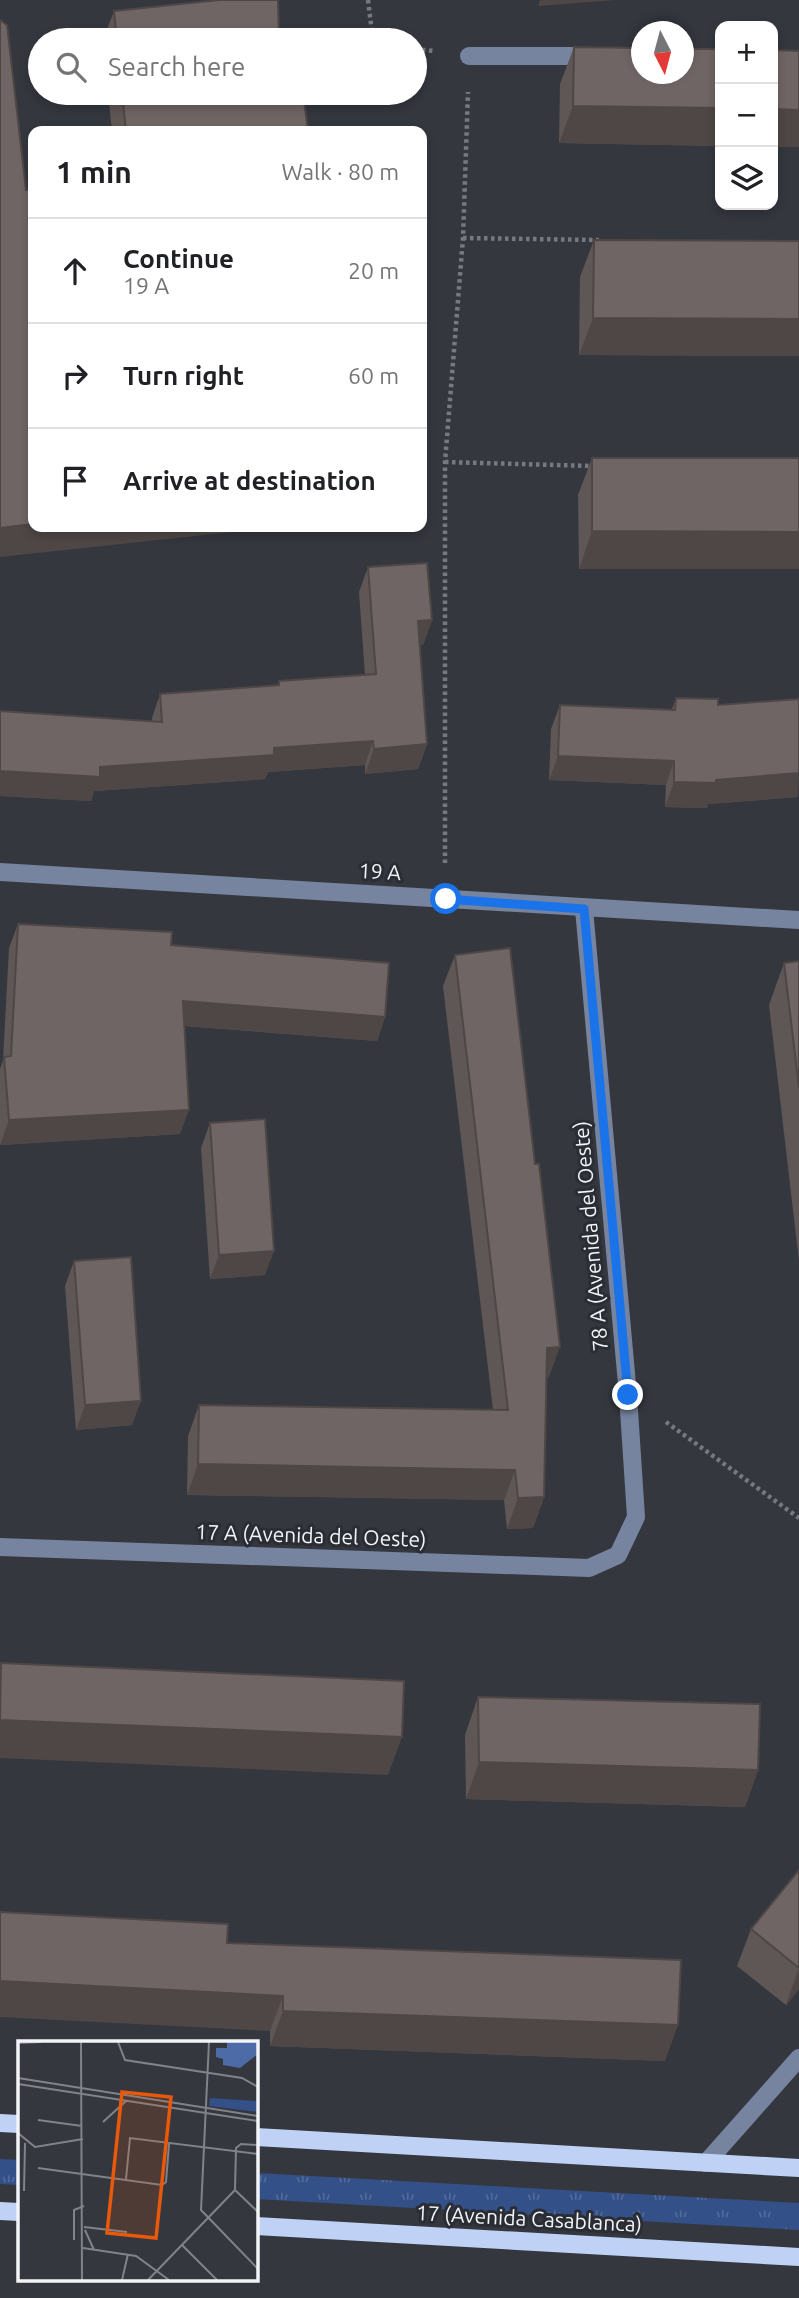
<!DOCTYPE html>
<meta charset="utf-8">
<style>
:root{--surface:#fff;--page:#f6f6f6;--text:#202124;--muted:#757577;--line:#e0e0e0}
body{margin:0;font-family:Ubuntu,sans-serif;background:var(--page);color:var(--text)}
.controls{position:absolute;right:21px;top:21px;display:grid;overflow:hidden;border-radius:14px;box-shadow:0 4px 10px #0003}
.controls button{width:63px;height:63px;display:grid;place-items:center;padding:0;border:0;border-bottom:2px solid var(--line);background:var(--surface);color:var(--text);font:35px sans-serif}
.compass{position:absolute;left:631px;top:21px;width:63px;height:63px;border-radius:50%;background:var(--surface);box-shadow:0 4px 10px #0003;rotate:174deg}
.stop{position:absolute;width:21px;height:21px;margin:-16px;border:5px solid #1a73e8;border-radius:50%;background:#fff}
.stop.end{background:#1a73e8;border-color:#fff;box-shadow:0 2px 7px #0008}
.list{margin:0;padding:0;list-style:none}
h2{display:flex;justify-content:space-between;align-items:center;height:91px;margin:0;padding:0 28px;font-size:30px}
h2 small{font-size:23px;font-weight:400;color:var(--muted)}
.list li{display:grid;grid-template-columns:46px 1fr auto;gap:21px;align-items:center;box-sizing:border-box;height:105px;padding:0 28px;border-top:2px solid var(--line)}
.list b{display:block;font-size:26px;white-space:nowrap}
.list p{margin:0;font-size:23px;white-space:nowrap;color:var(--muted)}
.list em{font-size:23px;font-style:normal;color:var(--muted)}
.icon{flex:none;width:38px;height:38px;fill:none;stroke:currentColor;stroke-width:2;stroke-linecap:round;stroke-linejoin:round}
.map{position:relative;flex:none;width:799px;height:2298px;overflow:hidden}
.search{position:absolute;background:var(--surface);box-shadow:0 4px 10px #0003;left:28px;top:28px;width:399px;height:77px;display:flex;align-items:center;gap:18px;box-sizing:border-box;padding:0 24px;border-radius:38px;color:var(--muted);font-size:26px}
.panel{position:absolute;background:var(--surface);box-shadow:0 4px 10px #0003;left:28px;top:126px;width:399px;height:406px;border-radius:14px}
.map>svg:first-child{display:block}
.grass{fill:url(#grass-tufts)}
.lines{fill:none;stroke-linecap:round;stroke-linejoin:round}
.path{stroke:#77797f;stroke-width:4.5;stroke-dasharray:3.5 3.5;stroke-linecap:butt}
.minor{stroke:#7684a0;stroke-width:18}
.major{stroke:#bfd1f4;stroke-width:18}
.wall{fill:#5f5756}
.shaded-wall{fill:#4e4746}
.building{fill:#6f6564;stroke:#4e4746;stroke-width:2}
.route{stroke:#1a73e8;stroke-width:9}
.labels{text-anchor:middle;stroke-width:6;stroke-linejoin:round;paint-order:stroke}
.street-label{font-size:21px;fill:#f2f4f8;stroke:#2a2d33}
.inset-road{fill:none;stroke:#808388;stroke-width:2}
.view{fill:#e8590c;fill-opacity:0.15;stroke:#e8590c;stroke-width:3.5}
.inset-edge{fill:none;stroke:#f2f4f8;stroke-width:3.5}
</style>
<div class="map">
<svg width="799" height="2298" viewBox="0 0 799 2298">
<defs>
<pattern id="grass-tufts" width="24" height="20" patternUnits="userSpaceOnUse" patternTransform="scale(1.75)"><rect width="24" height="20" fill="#345089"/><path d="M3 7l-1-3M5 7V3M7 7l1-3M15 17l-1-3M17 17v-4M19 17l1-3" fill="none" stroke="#526a9a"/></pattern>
</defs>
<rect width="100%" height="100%" fill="#34373e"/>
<g class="grass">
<path d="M0 2159 19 2160V2185L0 2184Z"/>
<path d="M256 2173 799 2203V2230L256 2199Z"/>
</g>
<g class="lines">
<g class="path">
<path d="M368 0 373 40"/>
<path d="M415 49 434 51"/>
<path d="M463 238 599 240"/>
<path d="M445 462 592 466"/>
<path d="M445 863V462L463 238 468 92"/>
<path d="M666 1422 799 1518"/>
</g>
<g class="minor">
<path d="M469 56H642"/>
<path d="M0 872 799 920"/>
<path d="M0 1547 589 1568 618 1555 636 1517 628 1395 584 909"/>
<path d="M706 2163 799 2058"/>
</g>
<g class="major">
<path d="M0 2123 19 2124"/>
<path d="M256 2137 799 2168"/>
<path d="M0 2211 19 2212"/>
<path d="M256 2226 799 2257"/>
</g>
</g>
<g class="wall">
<path d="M114 11 279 40H103Z"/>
<path d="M574 47 720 49V146L559 143 560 84Z"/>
<path d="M108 93H303L308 131H112Z"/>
<path d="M594 240 799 241V356L579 355 580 277Z"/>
<path d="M592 458H799V569H579L578 495Z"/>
<path d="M368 567 432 620 423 645H420L427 744 418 769 365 774V765L268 772 265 779 94 791 91 801 0 796 152 721V718L160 694 277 686 279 681 365 675 359 592Z"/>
<path d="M676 698 718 705 798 797 708 804 707 808 665 807 666 785 549 780 551 729 560 705 672 709Z"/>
<path d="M18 924 171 945 385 1017 377 1041 184 1026 180 1134 0 1145V1069L3 1060 9 948Z"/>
<path d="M455 955 549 1377 546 1378 544 1497 533 1528 507 1529 504 1500 187 1495 188 1436 199 1405 493 1410 443 986Z"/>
<path d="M799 961V1261L769 1005 784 963Z"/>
<path d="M210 1123 265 1275 210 1279 201 1148Z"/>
<path d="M74 1261 132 1425 76 1430 65 1286Z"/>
<path d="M478 1697 758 1770 745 1807 466 1799 465 1735Z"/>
<path d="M799 1870V1989L786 2005 737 1966 751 1929Z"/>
<path d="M227 1943 665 2061 270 2046V2031Z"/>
</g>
<g class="shaded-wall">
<path d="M540 0H616L538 6Z"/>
<path d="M573 106 720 108V146L559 143Z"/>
<path d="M773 109 799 110V147H773Z"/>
<path d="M593 318 799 319V356L579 355Z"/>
<path d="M33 524V527H280L0 557V528Z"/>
<path d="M592 531 799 532V569H579Z"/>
<path d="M432 620 423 645 410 646 418 621Z"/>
<path d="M373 741 365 765 268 772 265 779 94 791 91 801 0 796V771L100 767 274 748Z"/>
<path d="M427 744 418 769 365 774 374 749Z"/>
<path d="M558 756 674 761 666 785 549 780Z"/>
<path d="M799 773 798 797 708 804 707 808 665 807 674 782Z"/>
<path d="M183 1001 385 1017 377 1041 174 1025Z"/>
<path d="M189 1110 180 1134 0 1145 9 1120Z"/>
<path d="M274 1251 265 1275 210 1279 219 1255Z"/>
<path d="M560 1347 549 1377 535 1379 547 1348Z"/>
<path d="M141 1401 132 1425 76 1430 85 1405Z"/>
<path d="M198 1464 515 1470 504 1500 187 1495Z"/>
<path d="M544 1497 533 1528 507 1529 518 1498Z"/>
<path d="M0 1720 402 1737 388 1775 0 1758Z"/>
<path d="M479 1762 758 1770 745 1807 466 1799Z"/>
<path d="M799 1968V1989L786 2005Z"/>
<path d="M0 1981 283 1996 270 2031 0 2017Z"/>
<path d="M283 2011 678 2025 665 2061 270 2046Z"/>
</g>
<g class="building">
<path d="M219 0H278L279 40H117L114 11Z"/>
<path d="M0 20 7 25 26 190H33V524L0 528Z"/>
<path d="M574 47 641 48V74H683V49H720V108L573 106Z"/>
<path d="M773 50 799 51V110L773 109Z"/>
<path d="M122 93H303L308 131H126Z"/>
<path d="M594 240 799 241V319L593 318Z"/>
<path d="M592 458H799V532L592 531Z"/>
<path d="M427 563 432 620 418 621 427 744 374 749 373 741 274 748V755L100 767V777L0 771V711L162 722 160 694 279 685V681L376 674 368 567Z"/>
<path d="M676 698 718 699V705L799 699V773L716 780V783L674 782V761L558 756 560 705 675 710Z"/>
<path d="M18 924 172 932 171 945 389 963 385 1017 183 1001 189 1110 9 1120 4 1057 11 1056Z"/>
<path d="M510 948 535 1164H539L560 1347 547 1348 544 1497 518 1498 515 1470 198 1464 199 1405 508 1410 455 955Z"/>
<path d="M799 961V1088L784 963Z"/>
<path d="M265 1119 274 1251 219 1255 210 1123Z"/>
<path d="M131 1257 141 1401 85 1405 74 1261Z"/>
<path d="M1 1663 404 1681 402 1737 0 1720Z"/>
<path d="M478 1697 760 1704 758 1770 479 1762Z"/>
<path d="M799 1870V1968L751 1929Z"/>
<path d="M0 1912 228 1924 227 1943 681 1960 678 2025 283 2011V1996L0 1981Z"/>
</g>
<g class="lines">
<path class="route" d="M446 899 584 909 628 1395"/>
</g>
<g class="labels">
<g class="street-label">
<text transform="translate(380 872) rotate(3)" y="7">19 A</text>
<text transform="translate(591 1236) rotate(-95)" y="7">78 A (Avenida del Oeste)</text>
<text transform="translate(311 1536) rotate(2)" y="7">17 A (Avenida del Oeste)</text>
<text transform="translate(529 2219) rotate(3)" y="7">17 (Avenida Casablanca)</text>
</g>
</g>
<g transform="translate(18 2041)">
<rect width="240" height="240" fill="#34373e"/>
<path d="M192 57 240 60V71L191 65Z" fill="#345089"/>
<path d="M209 1H240V13L222 27 205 24V18L198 16V7H209Z" fill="#4d6ba7"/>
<path class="inset-road" d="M63 1 64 239M100 1 107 19 224 37 240 46M191 1 183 169 240 228M0 2 23 1M0 37 240 75M0 43 240 80M20 79 64 85M85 81 108 60M0 92 17 106 65 98M20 127 144 144 148 141 151 103M108 138 112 97 240 113M217 149 218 107 223 103 240 104M217 149 240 171M6 150 7 102M66 186 109 191M67 189 76 209M56 199V169L66 165M164 204 199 239M65 207 118 215 151 239M104 239 110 213M130 239 217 149"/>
<path class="view" d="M104 51 153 56 138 197 89 192Z"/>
<rect width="240" height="240" class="inset-edge"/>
</g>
</svg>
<div class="controls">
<button>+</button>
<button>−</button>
<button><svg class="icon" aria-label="layers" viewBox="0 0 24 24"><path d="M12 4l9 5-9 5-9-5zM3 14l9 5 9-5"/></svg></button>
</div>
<svg class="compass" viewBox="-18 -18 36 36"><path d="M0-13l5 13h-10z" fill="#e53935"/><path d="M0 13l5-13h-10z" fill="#757577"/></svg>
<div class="stop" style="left:446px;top:899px"></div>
<div class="stop end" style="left:628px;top:1395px"></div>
<div class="search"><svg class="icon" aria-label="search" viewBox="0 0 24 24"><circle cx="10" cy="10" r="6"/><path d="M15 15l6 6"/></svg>Search here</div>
<section class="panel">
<h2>1 min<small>Walk · 80 m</small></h2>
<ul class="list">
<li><svg class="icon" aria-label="ahead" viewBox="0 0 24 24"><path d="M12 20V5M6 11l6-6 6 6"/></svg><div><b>Continue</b><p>19 A</p></div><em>20 m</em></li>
<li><svg class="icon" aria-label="right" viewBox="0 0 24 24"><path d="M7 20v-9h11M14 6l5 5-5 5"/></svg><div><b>Turn right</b></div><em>60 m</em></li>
<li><svg class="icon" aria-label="arrive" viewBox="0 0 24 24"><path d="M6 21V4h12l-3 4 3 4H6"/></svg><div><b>Arrive at destination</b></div></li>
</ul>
</section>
</div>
